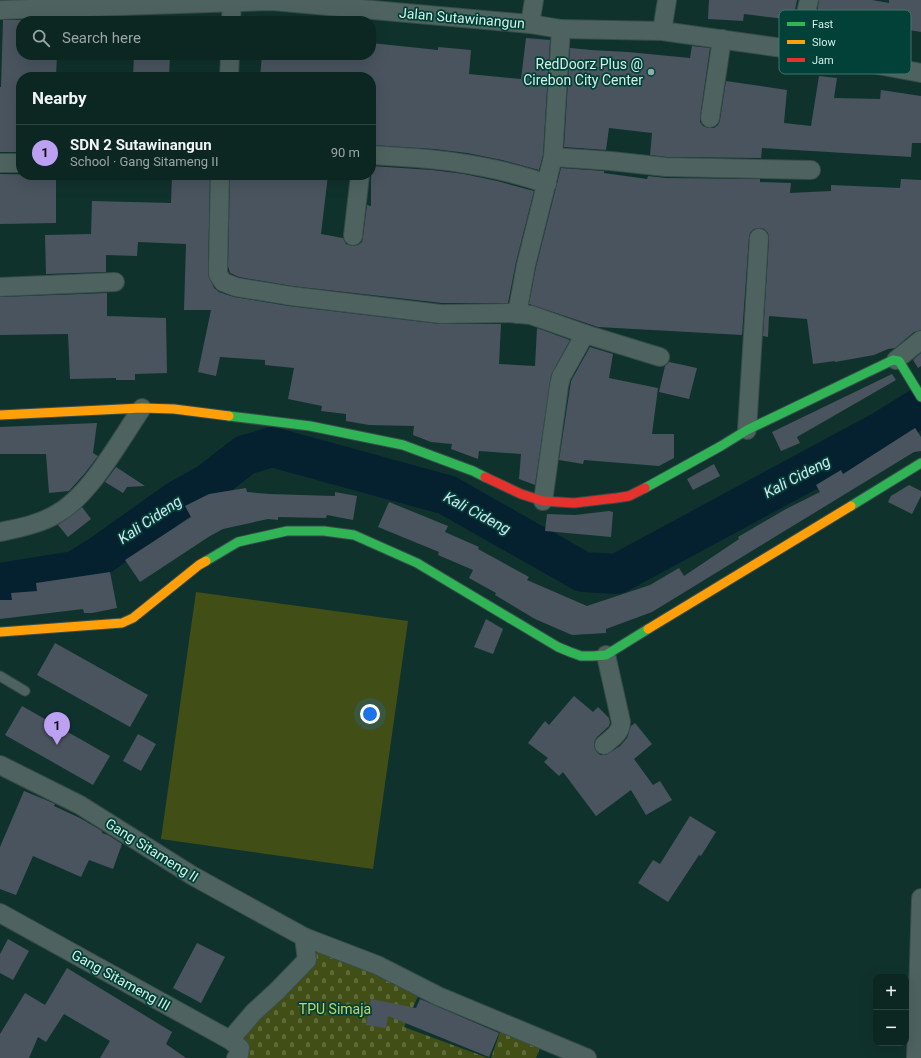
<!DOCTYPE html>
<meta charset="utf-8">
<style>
:root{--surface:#0c2622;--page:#152e2a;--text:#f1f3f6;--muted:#9aa5a5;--line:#2c4340;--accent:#bca0f2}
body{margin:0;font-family:Roboto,sans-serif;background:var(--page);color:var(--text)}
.controls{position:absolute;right:12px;bottom:12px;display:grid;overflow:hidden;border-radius:8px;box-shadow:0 4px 16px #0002}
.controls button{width:36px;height:36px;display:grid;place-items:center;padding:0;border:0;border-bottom:1px solid var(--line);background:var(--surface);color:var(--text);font:20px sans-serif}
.you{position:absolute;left:370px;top:714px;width:14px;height:14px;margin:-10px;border:3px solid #fff;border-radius:50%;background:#1a73e8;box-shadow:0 0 0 6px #1a73e833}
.badge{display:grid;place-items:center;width:26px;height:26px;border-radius:50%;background:var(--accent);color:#111;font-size:13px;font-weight:700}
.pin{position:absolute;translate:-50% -33px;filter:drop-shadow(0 1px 2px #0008)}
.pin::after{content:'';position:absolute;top:21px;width:14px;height:12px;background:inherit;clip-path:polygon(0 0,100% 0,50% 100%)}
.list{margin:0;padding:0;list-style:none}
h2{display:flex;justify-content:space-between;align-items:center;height:52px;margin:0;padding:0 16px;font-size:17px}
h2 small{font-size:13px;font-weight:400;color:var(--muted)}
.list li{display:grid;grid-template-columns:26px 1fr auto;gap:12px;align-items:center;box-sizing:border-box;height:56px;padding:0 16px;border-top:1px solid var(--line)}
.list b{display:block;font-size:15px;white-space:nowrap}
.list p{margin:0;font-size:13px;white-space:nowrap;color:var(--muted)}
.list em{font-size:13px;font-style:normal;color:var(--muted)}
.icon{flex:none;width:22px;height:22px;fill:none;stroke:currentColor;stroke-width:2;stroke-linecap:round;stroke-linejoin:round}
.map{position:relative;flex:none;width:921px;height:1058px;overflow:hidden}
.search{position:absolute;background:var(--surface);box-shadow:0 4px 16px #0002;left:16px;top:16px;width:360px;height:44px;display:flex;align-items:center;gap:10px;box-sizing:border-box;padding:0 14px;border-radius:16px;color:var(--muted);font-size:15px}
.panel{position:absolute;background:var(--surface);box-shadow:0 4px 16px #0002;left:16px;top:72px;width:360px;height:108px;border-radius:16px}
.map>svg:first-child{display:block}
.cemetery{fill:url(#cemetery-stones)}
.garden{fill:#414f17}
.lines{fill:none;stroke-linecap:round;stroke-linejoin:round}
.river{stroke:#05212f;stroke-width:40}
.building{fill:#49545f}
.lane-casing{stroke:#374d4a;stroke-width:11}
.street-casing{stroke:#374d4a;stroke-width:20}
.fast-casing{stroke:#374d4a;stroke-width:11}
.slow-casing{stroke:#374d4a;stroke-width:11}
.jam-casing{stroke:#374d4a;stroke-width:11}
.lane{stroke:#4e635f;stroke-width:9}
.street{stroke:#4e635f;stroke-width:18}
.fast{stroke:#30b455;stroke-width:9}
.slow{stroke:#ff9f0a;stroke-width:9}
.jam{stroke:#e5322d;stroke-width:9}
.poi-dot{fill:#8fada7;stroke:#014137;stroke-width:1.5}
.labels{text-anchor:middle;stroke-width:3.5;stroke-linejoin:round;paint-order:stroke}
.street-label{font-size:14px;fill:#d3efe8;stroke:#014137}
.poi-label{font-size:14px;fill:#d3efe8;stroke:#014137;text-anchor:end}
.park-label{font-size:14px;fill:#c0d664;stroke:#014137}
.water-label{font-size:15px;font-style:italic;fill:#d2e5f3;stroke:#014137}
.key{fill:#014137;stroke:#40756c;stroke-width:1}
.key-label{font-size:11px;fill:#d3efe8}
</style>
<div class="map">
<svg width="921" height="1058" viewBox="0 0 921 1058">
<defs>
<pattern id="cemetery-stones" width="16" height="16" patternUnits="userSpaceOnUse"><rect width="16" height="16" fill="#414f17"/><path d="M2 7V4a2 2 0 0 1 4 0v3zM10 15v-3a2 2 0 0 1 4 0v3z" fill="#5c6939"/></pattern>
</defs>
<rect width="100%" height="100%" fill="#10322d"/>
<g class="cemetery">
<path d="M319 947 419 994 404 1027 488 1058H244L240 1037 305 968Z"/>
<path d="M500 1032 540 1048 536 1058H491Z"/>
</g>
<path class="garden" d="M196 592 408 621 373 869 161 839Z"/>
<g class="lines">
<path class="river" d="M0 583 75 571 101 555 177 501 209 483 245 455 272 447 447 495 583 572 617 574 884 430 921 407"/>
</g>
<g class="building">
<path d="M709 0H797L793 20 744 14 743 21 708 19Z"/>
<path d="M819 0H872L889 3V0H921V32L885 26V24L817 13Z"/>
<path d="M3 20H21V55H57L56 77H21V152H0V87H1Z"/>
<path d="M526 38 550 40 543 155 539 170 502 160 467 153 434 149 371 145V77L297 74V77H260L262 55H371V43L438 50V47L471 50 469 74 521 79Z"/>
<path d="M692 46 710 48 700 117V122L703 126 708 128H714L718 125 720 120 726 81 787 90 784 123 811 126 819 76 837 78 834 98 880 99 881 90 921 96V143H912L911 157 762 148 761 158 667 157 650 155 652 133 609 128 606 150 564 147 570 48 591 50 628 52 690 58Z"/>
<path d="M134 55H170L169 77H133Z"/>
<path d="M371 166 432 170 464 174 497 181 534 191 516 262 508 303H442L292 286 239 277 230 273 228 266 230 175H328L321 234 343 238 346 244 352 246 358 245 362 242 363 237 367 205 371 206Z"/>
<path d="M561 168 604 171V173L647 179 648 176 666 178 760 179V182L791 183 790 193 831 191V185L900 188 901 179 921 180V330L914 332 895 348 888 349 874 355 835 362V361L813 364 807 319 769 316 768 337 763 336 769 239 768 233 764 229 760 228 754 229 750 233 749 237 742 335 598 327 529 304 536 267Z"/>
<path d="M0 174 56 175V223L0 224Z"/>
<path d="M172 175H210L208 274 214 288 219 292 234 297 289 306 440 324H501L499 364 535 366 537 328 570 340 551 375 535 485 519 479 521 454 479 451 478 459 451 449 452 444 431 442 413 435 414 426 369 425 346 421V414L321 411 322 406 288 399 294 368 265 365V360L220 357 216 376 198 372 211 310H184L186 244 138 242 137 256 106 255V272L46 274 45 235 91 234 92 201 171 203Z"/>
<path d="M107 293V316L166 318 167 373 135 374V380H116V378L70 379 68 334 0 335V297Z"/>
<path d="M590 347 613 354 609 378 658 388 652 434H674V458L659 466 584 460 583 464 559 460 571 381Z"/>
<path d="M921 353V366L918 368 913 360Z"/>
<path d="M669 362 697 368 689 399 659 392 665 366Z"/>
<path d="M892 374 896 380 797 437 800 443 781 451 772 432Z"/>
<path d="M97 423 93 453 98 456 85 473 69 491 49 493 46 454H0V427Z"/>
<path d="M915 428 921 437V451L914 452 652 612 606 629V633L572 635 535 619 495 595 496 593 469 578 473 570 438 555 439 552 378 527 389 502 448 526 445 532 479 547 478 549 529 577 527 580 587 606 650 585 679 568 684 576 739 539 738 537 786 509 820 492 816 485 841 470 843 474Z"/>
<path d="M714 464 720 476 693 490 687 479Z"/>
<path d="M116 467 145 486 127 487 123 493 105 482Z"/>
<path d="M909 485 921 491V496L912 514 888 502 891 496Z"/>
<path d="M246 488 247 492 269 494 335 496V492L357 496 353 520 327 515 326 518 278 517V520L268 519 223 529 210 536 140 582 125 560 191 517 185 506 209 494Z"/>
<path d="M82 507 91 519 68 537 58 525Z"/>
<path d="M609 511 613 512 611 537 545 531 547 514 575 515Z"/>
<path d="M110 572 117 608 92 613H84L83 609 0 619V600H12L11 593 37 591 36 583Z"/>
<path d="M486 619 503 629 493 654 474 647Z"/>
<path d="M55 643 148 695 130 727 37 675Z"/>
<path d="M574 696 593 712 598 707 609 718 610 723 609 726 597 737 594 742V746L596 751 600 755H606L620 746 627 738 631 726 635 723 652 744 634 759 653 785 660 781 672 800 646 815 631 790 596 816 563 772 559 776 544 762 548 758 528 743 545 721 549 725Z"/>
<path d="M22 706 110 756 93 785 5 735Z"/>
<path d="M138 734 156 744 141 771 123 761Z"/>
<path d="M24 791 46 800 55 804 54 806 80 818 102 831V833L108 835 122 844 113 869 89 860 81 877 33 856 16 895 0 889V847Z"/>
<path d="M690 816 716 832 701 856 699 855 668 902 638 883 653 860 660 864Z"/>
<path d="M8 939 29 951 13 980 0 973V954Z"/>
<path d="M197 943 225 957 201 1003 173 988Z"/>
<path d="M67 968 172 1032 166 1044 186 1058H100L110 1041 64 1014 46 1042 38 1037 29 1058H0V1034L25 993 45 1005Z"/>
<path d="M371 999 416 1008 420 999 499 1033 489 1057 388 1016 386 1028 366 1025Z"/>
</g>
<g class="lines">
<g class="lane-casing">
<path id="lane" d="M0 676 25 691"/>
</g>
<g class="street-casing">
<g id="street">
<path d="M0 10 272 1 530 24 561 29 662 31 797 50 921 73"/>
<path d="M231 21 232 2"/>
<path d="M530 24 534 0"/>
<path d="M662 31 667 0"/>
<path d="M797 50 809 0"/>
<path d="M229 77 230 55"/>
<path d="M710 118 722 39"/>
<path d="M371 155C386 156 402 157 417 158 458 161 508 170 547 184"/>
<path d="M553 157 611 161 666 167 811 170"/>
<path d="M0 163H21"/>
<path d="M220 175 218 266V274L223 282 236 287 291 296 441 314 510 313 531 315 585 334 660 357"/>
<path d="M353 236 360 175"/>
<path d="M0 287 115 282"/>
<path d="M517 314 526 265 553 157 561 29"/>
<path d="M896 360 921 340"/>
<path d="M747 430 759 238"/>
<path d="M543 501 559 386 561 377 585 334"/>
<path d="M0 532C19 528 41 524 58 513 91 494 120 440 142 408"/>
<path d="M604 745C612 738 621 733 621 722L606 655"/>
<path d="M0 765 80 805 193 876 304 937 377 965 438 996 587 1058"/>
<path d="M0 913 230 1040 240 1048 239 1055 236 1058"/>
<path d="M230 1040 254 1012 277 991 307 960 304 937"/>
<path d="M916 1058 921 898"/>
</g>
</g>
<g class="fast-casing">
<g id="fast">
<path d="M229 416 310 426 403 445 473 471 485 477"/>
<path d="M645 488 721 446 747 430 893 360 899 361 921 397"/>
<path d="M851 506 921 463"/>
<path d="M206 561 238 542 287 531H324L354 535 417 563 558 647 570 652 581 656H593L606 655 648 629"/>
</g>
</g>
<g class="slow-casing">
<g id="slow">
<path d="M0 415 142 408 174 409 229 416"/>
<path d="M648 629 851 506"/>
<path d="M0 632 122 623 133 618 199 565 206 561"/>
</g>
</g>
<g class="jam-casing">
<path id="jam" d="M485 477 521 494 543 501 574 503 616 498 629 496 645 488"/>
</g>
<use href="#lane" class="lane"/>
<use href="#street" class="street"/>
<use href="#fast" class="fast"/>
<use href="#slow" class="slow"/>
<use href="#jam" class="jam"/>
</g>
<circle class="poi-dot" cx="651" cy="72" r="4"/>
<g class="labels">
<g class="street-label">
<text transform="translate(462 18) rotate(5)" y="5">Jalan Sutawinangun</text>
<text transform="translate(152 850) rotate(32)" y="5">Gang Sitameng II</text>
<text transform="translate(121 980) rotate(29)" y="5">Gang Sitameng III</text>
</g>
<g class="poi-label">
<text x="643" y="69">RedDoorz Plus @<tspan x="643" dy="16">Cirebon City Center</tspan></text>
</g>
<g class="park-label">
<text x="335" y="1014">TPU Simaja</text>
</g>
<g class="water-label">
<text transform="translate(797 477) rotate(-28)" y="5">Kali Cideng</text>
<text transform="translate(477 513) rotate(28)" y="5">Kali Cideng</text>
<text transform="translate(150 520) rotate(-34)" y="5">Kali Cideng</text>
</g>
</g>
<rect x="779" y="10" width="132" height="64" rx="6" class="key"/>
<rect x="787" y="22" width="18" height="4" fill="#30b455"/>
<rect x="787" y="40" width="18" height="4" fill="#ff9f0a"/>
<rect x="787" y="58" width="18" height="4" fill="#e5322d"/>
<g class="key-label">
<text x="812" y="28">Fast</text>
<text x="812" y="46">Slow</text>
<text x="812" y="64">Jam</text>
</g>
</svg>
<div class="controls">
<button>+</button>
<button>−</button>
</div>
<div class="you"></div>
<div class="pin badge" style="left:57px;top:745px">1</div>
<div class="search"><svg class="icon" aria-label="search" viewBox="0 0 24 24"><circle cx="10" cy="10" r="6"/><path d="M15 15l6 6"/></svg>Search here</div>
<section class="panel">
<h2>Nearby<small></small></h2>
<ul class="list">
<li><span class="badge">1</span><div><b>SDN 2 Sutawinangun</b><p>School · Gang Sitameng II</p></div><em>90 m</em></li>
</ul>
</section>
</div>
